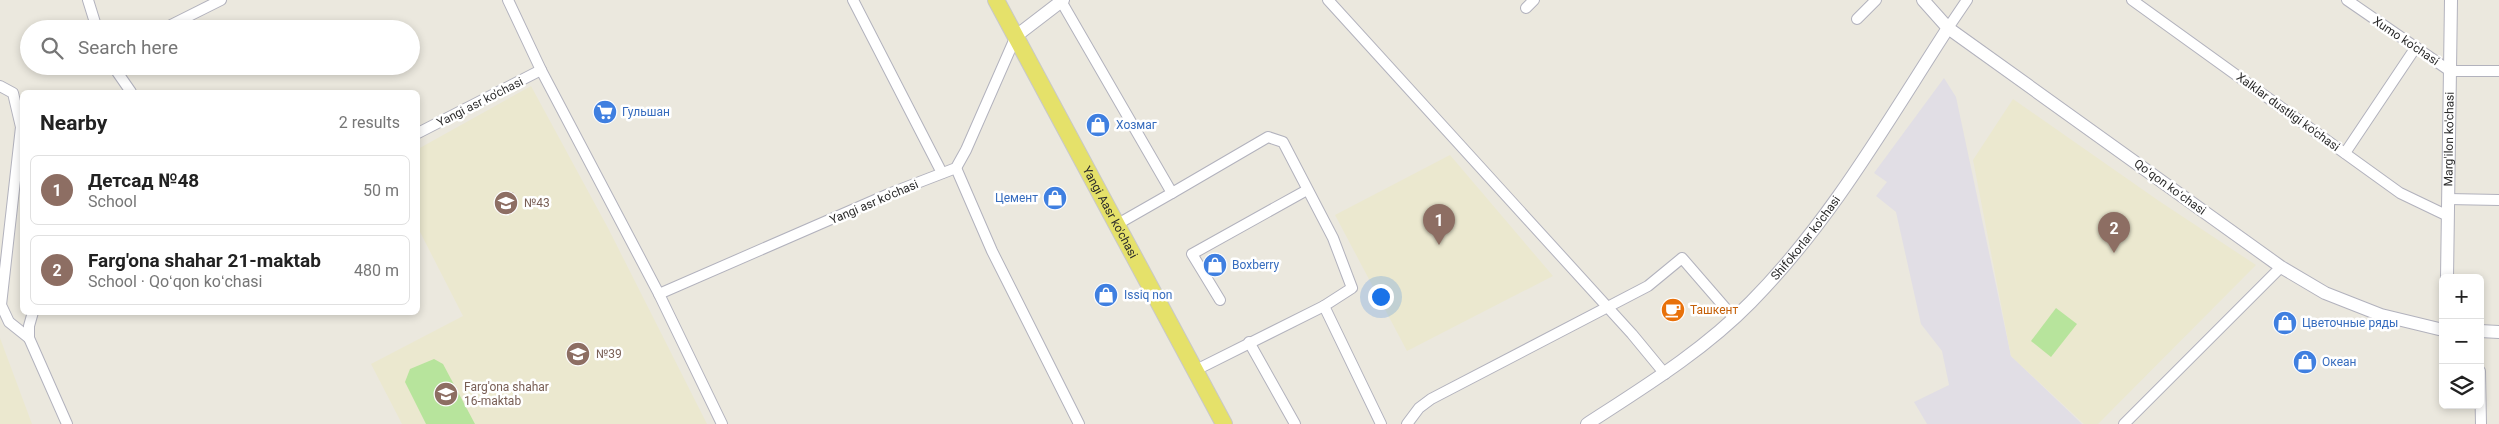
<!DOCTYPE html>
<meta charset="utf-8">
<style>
:root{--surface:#fff;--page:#f2f2f2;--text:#222;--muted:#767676;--line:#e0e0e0;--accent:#ea580c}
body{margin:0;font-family:Roboto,sans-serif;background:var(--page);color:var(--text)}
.controls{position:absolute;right:15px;bottom:15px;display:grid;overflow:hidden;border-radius:8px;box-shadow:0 2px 8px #0003}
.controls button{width:45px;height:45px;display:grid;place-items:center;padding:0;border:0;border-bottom:1px solid var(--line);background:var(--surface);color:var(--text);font:25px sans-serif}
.you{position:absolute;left:1380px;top:296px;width:18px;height:18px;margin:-12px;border:4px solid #fff;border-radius:50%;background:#1a73e8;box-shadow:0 0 0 8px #1a73e833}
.badge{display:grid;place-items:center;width:32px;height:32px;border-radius:50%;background:var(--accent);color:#fff;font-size:16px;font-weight:700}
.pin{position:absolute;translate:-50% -41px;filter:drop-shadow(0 1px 2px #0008)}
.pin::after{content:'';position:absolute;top:26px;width:18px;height:15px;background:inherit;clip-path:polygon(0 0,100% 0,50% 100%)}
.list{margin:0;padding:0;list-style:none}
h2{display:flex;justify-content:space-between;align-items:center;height:65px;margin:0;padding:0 20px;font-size:21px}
h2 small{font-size:16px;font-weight:400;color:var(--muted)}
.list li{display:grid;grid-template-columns:32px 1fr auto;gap:15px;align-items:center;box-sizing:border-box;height:70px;margin:0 10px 10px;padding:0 10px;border:1px solid var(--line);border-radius:8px}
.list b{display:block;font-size:19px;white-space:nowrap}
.list p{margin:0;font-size:16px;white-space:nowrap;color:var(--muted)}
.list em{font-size:16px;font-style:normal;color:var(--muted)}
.icon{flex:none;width:28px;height:28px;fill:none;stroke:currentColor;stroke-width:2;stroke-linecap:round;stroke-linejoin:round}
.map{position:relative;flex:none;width:2499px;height:424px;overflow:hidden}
.search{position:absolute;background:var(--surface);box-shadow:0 2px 8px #0003;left:20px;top:20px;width:400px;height:55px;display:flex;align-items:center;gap:12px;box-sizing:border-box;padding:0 18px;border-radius:28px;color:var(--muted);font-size:19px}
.panel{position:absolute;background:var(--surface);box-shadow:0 2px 8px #0003;left:20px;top:90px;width:400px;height:225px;border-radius:8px}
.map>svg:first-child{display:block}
.industrial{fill:#e1dee5}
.education{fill:#ebe8cf}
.pitch{fill:#b7e49c}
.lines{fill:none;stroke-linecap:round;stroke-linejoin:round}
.minor-casing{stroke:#b2b2bd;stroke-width:12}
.tertiary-casing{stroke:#b2b2bd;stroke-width:14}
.primary-casing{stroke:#c8c8c8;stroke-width:18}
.minor{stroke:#fff;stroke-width:10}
.tertiary{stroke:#fff;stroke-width:12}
.primary{stroke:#e5e16a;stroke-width:16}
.labels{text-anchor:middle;stroke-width:5;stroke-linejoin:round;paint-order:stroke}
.street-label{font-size:12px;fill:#2b2b2b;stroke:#fff}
.shop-label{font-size:12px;fill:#366cbe;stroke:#fff;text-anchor:start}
.education-label{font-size:12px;fill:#785e54;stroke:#fff;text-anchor:start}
.food-label{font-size:12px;fill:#c56008;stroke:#fff;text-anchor:start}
</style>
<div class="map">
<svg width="2499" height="424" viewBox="0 0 2499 424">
<rect width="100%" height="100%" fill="#ebe8de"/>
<path class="industrial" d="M1944 78 1956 97 2011 356 2082 424H1927L1914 402 1949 385 1942 351 1921 324 1896 212 1876 196 1887 182 1874 173Z"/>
<g class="education">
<path d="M531 86 608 228 707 424H402L371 364 463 316 418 228V149Z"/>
<path d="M2013 99 2159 201 2256 265 2098 424H2084L2011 356 1973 160Z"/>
<path d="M1450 155 1553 276 1407 351 1335 215Z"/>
<path d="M0 338 32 424H0Z"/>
</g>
<g class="pitch">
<path d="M2056 308 2077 324 2051 357 2031 341Z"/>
<path d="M434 359 443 364 475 424H426L405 382 410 369Z"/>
</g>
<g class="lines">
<g class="minor-casing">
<g id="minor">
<path d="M88 0 97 29"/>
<path d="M508 0 541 70 659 294 722 424"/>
<path d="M853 0 942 173"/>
<path d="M1328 0 1632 334 1665 374"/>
<path d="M2132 0 2400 193 2448 216"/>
<path d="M2347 0 2450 71H2499"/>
<path d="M1061 1 1172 193 1268 137 1283 142 1333 238 1352 288 1324 306 1381 424"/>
<path d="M1526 8 1534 0"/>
<path d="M1857 19 1876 0"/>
<path d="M1948 28 1967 0"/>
<path d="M163 29 221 0"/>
<path d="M113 66 131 92"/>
<path d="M0 86 13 93 21 127 1 305 9 322 29 338"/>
<path d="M418 133 541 70"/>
<path d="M2345 153 2416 47"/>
<path d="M956 168 992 251 1079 424"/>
<path d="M2448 199 2499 200"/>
<path d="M1116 225 1172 193"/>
<path d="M659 294 891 193 956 168 966 150 1016 36"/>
<path d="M1220 300 1192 254 1307 190"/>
<path d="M33 312 29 326V338L67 424"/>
<path d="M1249 342 1295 424"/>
<path d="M1196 370 1324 306"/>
<path d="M2480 371 2481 424"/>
<path d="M1407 424 1419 408 1431 399 1648 286 1682 258 1734 318"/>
<path d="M2124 424 2281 267"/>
</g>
</g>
<g class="tertiary-casing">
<g id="tertiary">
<path d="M1923 0 1948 28 2281 267 2325 293 2381 315 2443 330"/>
<path d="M1016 36 1063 0"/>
<path id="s1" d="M2447 278 2451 0"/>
<path d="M2480 331 2499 332"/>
<path id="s2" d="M1587 424C1644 387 1703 351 1751 302 1831 221 1887 122 1948 28"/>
</g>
</g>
<g class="primary-casing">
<g id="primary">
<path id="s3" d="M996 0 1224 424"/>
</g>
</g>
<use href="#minor" class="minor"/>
<use href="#tertiary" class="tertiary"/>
<use href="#primary" class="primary"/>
</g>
<defs>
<g id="supermarket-disc" transform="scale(1.25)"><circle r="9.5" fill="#3f7fe0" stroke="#fff"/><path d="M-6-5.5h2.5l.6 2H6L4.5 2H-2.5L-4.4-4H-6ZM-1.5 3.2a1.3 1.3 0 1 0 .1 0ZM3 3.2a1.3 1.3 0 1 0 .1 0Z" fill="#fff"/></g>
<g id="shop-disc" transform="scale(1.25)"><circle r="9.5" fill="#3f7fe0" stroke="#fff"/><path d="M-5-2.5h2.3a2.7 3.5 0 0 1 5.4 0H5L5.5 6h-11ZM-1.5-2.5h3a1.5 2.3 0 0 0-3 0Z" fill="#fff"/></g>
<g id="school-disc" transform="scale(1.25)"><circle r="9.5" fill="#8d6e63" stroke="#fff"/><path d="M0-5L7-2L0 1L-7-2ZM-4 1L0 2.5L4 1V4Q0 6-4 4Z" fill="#fff"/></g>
<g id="cafe-disc" transform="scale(1.25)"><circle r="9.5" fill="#e8710a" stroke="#fff"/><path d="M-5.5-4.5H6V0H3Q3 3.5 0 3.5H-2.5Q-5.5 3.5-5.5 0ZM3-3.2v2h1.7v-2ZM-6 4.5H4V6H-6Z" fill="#fff"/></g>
</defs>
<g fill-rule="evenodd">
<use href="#supermarket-disc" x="605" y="112"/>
<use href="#shop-disc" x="1098" y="125"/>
<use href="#shop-disc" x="1055" y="198"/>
<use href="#school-disc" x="506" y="203"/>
<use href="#shop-disc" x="1215" y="265"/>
<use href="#shop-disc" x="1106" y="295"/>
<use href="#cafe-disc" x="1673" y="310"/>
<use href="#shop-disc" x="2285" y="323"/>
<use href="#school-disc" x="578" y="354"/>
<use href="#shop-disc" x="2305" y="362"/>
<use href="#school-disc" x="446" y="394"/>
</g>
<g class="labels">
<g class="street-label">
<text transform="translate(2406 41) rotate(34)" y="4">Xumo ko'chasi</text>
<text transform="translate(480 102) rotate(-27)" y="4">Yangi asr ko'chasi</text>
<text transform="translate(2288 112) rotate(36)" y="4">Xalklar dustligi ko'chasi</text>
<text dy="4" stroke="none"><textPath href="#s1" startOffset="139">Marg'ilon ko'chasi</textPath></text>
<text transform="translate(2170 187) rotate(36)" y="4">Qoʻqon koʻchasi</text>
<text transform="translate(874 202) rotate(-23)" y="4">Yangi asr ko'chasi</text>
<text dy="4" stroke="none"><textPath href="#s3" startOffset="241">Yangi Aasr ko'chasi</textPath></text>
<text dy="4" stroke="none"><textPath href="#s2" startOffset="289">Shifokorlar ko'chasi</textPath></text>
</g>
<g class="shop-label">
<text x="622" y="116">Гульшан</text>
<text x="1116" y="129">Хозмаг</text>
<text x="1038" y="202" text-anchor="end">Цемент</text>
<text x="1232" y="269">Boxberry</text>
<text x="1124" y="299">Issiq non</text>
<text x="2302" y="327">Цветочные ряды</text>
<text x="2322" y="366">Океан</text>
</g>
<g class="education-label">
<text x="524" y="207">№43</text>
<text x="596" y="358">№39</text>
<text x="464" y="391">Farg'ona shahar<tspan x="464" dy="14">16-maktab</tspan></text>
</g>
<g class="food-label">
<text x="1690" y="314">Ташкент</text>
</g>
</g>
</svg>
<div class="controls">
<button>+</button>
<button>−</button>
<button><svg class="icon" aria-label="layers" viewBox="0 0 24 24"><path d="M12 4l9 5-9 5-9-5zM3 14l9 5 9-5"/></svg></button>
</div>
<div class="you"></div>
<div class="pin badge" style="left:1439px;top:245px;background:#8d6e63">1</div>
<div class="pin badge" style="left:2114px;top:253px;background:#8d6e63">2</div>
<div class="search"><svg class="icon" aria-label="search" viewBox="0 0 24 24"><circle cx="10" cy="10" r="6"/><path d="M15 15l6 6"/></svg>Search here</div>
<section class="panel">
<h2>Nearby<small>2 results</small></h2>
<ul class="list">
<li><span class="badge" style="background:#8d6e63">1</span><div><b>Детсад №48</b><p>School</p></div><em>50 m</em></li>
<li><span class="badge" style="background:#8d6e63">2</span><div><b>Farg'ona shahar 21-maktab</b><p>School · Qoʻqon koʻchasi</p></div><em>480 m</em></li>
</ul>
</section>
</div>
